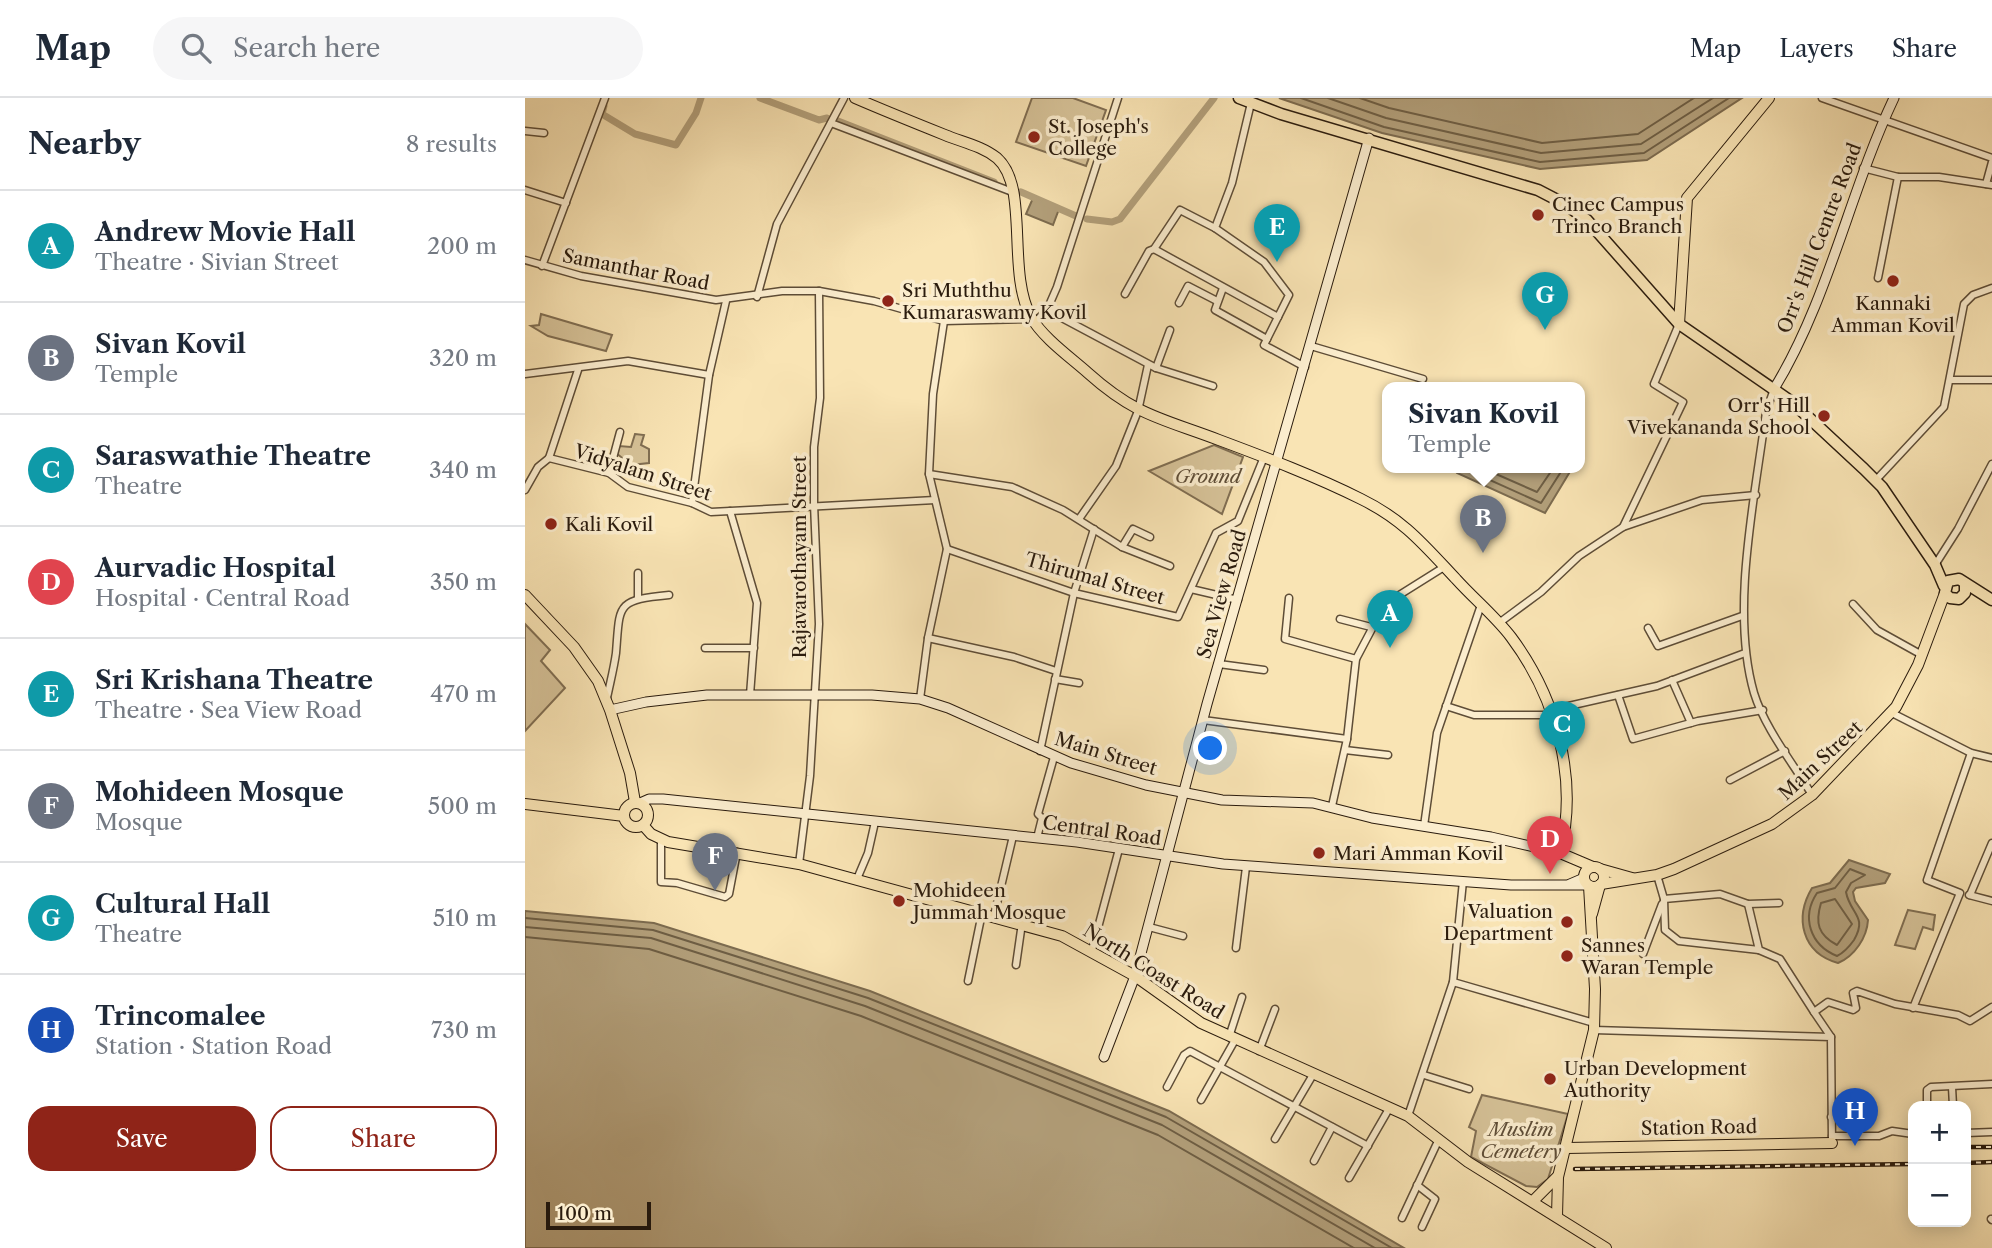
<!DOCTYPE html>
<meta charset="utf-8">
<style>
:root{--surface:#fff;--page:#f6f6f7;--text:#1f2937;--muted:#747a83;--line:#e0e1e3;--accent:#8f2418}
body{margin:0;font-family:"Libre Caslon Text",serif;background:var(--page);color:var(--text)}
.controls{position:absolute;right:21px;bottom:21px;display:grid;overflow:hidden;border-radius:14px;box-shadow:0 4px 18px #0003}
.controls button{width:63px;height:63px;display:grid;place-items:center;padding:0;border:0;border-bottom:2px solid var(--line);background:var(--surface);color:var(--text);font:35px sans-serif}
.scale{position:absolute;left:21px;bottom:18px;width:105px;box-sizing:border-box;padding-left:7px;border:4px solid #2a1b0d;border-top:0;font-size:19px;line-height:24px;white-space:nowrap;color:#2a1b0d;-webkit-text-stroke:5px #fbedce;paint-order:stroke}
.you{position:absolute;left:686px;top:651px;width:24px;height:24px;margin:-18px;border:5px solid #fff;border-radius:50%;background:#1a73e8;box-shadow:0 0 0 10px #1a73e833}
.badge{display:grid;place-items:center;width:46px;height:46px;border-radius:50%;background:var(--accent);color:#fff;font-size:23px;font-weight:700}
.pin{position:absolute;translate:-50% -58px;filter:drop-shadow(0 2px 4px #0008)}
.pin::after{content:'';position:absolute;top:37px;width:24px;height:21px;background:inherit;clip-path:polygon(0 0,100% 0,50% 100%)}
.popup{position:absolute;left:857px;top:284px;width:203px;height:91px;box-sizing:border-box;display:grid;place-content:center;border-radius:14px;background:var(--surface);filter:drop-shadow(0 2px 5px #0005);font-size:23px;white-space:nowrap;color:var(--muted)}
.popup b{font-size:26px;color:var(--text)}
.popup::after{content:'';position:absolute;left:50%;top:100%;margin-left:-14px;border:14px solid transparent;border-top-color:var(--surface)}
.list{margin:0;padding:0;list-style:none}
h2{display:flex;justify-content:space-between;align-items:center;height:91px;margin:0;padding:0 28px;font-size:30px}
h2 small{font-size:23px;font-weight:400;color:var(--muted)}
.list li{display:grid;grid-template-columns:46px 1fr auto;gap:21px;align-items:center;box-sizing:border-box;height:112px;padding:0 28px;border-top:2px solid var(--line)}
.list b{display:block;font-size:26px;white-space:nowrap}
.list p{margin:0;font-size:23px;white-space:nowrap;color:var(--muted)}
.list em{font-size:23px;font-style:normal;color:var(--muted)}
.actions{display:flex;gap:14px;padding:21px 28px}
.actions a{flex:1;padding:16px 0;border:2px solid var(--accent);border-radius:21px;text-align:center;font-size:24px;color:var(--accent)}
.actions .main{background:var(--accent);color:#fff}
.icon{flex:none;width:38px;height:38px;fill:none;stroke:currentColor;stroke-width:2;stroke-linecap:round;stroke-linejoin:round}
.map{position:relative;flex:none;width:1467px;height:1150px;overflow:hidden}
header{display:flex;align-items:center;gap:42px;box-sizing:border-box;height:98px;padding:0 35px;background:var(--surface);border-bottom:2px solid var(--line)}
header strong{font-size:33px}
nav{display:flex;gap:38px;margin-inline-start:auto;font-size:24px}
.search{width:490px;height:63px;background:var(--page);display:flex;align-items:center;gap:18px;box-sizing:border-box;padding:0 24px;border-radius:38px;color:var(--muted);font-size:26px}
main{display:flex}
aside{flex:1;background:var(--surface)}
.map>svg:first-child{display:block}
.green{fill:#d6c298;stroke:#806e52;stroke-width:2}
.water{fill:#b3a07b;stroke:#7c6b4f;stroke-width:2}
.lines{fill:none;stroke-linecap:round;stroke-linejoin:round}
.shore{stroke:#6e5e44;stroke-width:2}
.canal{stroke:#b3a07b;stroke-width:7}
.street-casing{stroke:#5e4d37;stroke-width:9}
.secondary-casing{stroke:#2a1b0d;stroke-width:11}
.primary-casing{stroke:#2a1b0d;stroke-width:12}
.highway-casing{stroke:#2a1b0d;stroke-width:13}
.street{stroke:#fbedce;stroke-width:6}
.secondary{stroke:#fbedce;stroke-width:9}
.primary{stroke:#f9e4b4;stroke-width:10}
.highway{stroke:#f9e4b4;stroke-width:10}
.rail-casing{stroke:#2a1b0d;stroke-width:4.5}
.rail{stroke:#fbedce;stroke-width:2;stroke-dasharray:5;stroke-linecap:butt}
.poi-dot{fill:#8f2418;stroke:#fbedce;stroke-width:2.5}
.labels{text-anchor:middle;stroke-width:7;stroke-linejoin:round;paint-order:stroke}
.poi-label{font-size:19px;fill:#2a1b0d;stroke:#fbedce;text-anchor:start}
.street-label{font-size:19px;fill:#2a1b0d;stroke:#fbedce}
.park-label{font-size:19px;font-style:italic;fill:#5e4d37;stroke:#fbedce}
</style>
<header>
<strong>Map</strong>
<div class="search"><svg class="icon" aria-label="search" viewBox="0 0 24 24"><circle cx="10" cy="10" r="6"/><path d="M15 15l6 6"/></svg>Search here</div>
<nav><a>Map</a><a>Layers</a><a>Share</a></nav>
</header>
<main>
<aside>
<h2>Nearby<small>8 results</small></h2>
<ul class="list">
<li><span class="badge" style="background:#0f9aa8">A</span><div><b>Andrew Movie Hall</b><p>Theatre · Sivian Street</p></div><em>200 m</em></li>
<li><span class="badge" style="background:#6b7280">B</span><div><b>Sivan Kovil</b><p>Temple</p></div><em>320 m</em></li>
<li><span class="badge" style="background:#0f9aa8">C</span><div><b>Saraswathie Theatre</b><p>Theatre</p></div><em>340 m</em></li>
<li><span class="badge" style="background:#e0444e">D</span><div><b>Aurvadic Hospital</b><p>Hospital · Central Road</p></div><em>350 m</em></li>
<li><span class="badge" style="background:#0f9aa8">E</span><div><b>Sri Krishana Theatre</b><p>Theatre · Sea View Road</p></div><em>470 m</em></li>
<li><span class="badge" style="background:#6b7280">F</span><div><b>Mohideen Mosque</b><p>Mosque</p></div><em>500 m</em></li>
<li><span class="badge" style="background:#0f9aa8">G</span><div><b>Cultural Hall</b><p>Theatre</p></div><em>510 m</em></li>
<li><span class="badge" style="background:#1a4fb4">H</span><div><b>Trincomalee</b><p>Station · Station Road</p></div><em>730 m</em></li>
</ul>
<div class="actions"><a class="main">Save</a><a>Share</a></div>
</aside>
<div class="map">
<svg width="1467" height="1150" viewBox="0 0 1467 1150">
<rect width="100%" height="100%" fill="#f9e4b4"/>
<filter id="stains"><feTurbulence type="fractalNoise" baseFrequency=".00286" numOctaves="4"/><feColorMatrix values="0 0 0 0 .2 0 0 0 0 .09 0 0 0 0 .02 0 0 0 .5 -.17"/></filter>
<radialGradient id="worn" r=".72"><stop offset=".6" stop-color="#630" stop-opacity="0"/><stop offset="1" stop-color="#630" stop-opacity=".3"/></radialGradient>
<g class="green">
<path d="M507 0H548L581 12 561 68 491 44Z"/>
<path d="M16 216 87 237 81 253 23 238 6 228 14 227Z"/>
<path d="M110 336 119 337 116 347 124 351V365L106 367 91 355 94 348 106 349Z"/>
<path d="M689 347 718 359 697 416 624 373Z"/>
<path d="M0 526 25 552 16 563 40 590 0 633Z"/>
<path d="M1383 812 1410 817 1408 832 1398 829 1390 851 1370 847Z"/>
<path d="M957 997 1043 1016 1023 1081 1012 1089 1001 1088 946 1059 951 1033 944 1029Z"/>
</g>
<g class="water">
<path d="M754 0H1217L1122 62 1015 71 857 35Z"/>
<path d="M508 100 534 111 528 127 501 116Z"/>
<path d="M927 369H1046V372L1020 415 932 375Z"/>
<path d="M1324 762 1365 776 1360 785 1331 790 1328 794 1330 803 1343 822C1342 839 1330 858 1313 865 1277 855 1269 820 1287 790L1305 785Z"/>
<path d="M0 813 129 825 345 893 644 1013 879 1150H0Z"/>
</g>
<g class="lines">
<g class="shore">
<path d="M776 0 859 29 1015 64 1119 55 1204 0"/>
<path d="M803 0 861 20 1016 55 1116 46 1188 0"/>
<path d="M835 0 864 10 1017 45 1113 36 1169 0"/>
<path d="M936 369 1016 405 1039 369"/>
<path d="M955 369 1012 394 1029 369"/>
<path d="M1325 771 1340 777 1326 785 1321 794C1325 816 1343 818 1329 842 1324 849 1320 854 1312 858 1285 847 1276 819 1292 795L1310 790Z"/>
<path d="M1310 801 1327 826 1312 847C1293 837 1290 825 1296 805Z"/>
<path d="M0 820 128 832 343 900 641 1019 867 1150"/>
<path d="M0 829 126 840 340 908 637 1027 850 1150"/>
<path d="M0 839 124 851 336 918 633 1037 829 1150"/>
</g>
<g class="canal">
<path d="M235 0 294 22 302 20"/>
<path d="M79 8 77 16 110 36 151 47 171 15 176 0"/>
<path d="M313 23 469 84"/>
<path d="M496 94 551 118"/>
<path d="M562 121 587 124 595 121 689 0"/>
</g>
<g class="street-casing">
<g id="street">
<path d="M1297 0 1467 60"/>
<path d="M726 5 707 85 690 130 739 164 764 197 739 247 780 269"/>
<path d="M306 25 490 95"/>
<path d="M0 33 19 35"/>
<path d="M1338 70 1373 79H1414L1467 87"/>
<path d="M1461 86 1467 64"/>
<path d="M0 92 41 105"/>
<path d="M629 151 753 219"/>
<path d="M0 162 56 178 191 202 257 193H294L349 203 419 223 507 221"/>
<path d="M17 168 80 0"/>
<path d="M1353 180 1373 79"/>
<path d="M698 190 690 212 742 241"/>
<path d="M600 196 624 153 629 151 655 112 690 130"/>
<path d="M232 199 252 126 319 0"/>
<path d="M654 205 663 188 692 203"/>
<path d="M522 212 631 270 688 288"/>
<path d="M510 224 522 212 532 189 593 0"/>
<path d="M786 248 898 281"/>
<path d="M631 270 645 232"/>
<path d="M0 276 103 263 184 277"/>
<path d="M1426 282H1467"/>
<path d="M1249 291 1241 314C1230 400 1205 512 1229 595 1240 631 1268 665 1287 697"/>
<path d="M24 360 84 375 103 389 167 405 186 414 410 402"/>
<path d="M24 360 53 272"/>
<path d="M84 375 95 334"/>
<path d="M404 376 487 389 538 412 597 449 645 468"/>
<path d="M1351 382 1419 309 1439 206 1448 197 1467 190"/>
<path d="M0 392 13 369 24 360"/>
<path d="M167 405 184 277 201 203"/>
<path d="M205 413 232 505 225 597"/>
<path d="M554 421 591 368 613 313 623 267"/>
<path d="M1098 429 1158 304 1129 286 1154 226"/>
<path d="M597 449 608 431 625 439"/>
<path d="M422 451 549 495 653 519 691 435 713 423 739 359"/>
<path d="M1410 467 1433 431 1467 366"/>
<path d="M666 491 713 502"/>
<path d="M113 500V475"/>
<path d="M764 500 760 541 831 561"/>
<path d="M1328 506 1352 532 1397 557"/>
<path d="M815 521 846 529"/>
<path d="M974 525 1016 494 1054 458 1098 429 1177 402 1231 397"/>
<path d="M1123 530 1133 548 1217 518"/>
<path d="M403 540 489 559 531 573"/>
<path d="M180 550H229"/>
<path d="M694 566 739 572"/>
<path d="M530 581 554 585"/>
<path d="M1147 582 1166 625"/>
<path d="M1093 597 1108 641 1173 623 1238 612"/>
<path d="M82 600C85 585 89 570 91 555 95 507 90 502 144 497"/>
<path d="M395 601 403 540 422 451 404 376 408 296 419 223"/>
<path d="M921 608 949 617H1027"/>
<path d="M1026 612 1132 588 1220 555"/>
<path d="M1367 615 1446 655 1467 660"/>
<path d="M678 622 822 641"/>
<path d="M820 652 863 657"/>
<path d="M515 653 549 495 569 431"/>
<path d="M1205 682 1260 653"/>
<path d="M807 708 822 641 831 561 860 506 919 469"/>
<path d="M899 728 912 635 956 507"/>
<path d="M512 740 517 720 513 716 529 659"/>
<path d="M136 742V784L152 785 200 799 204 796 212 754"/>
<path d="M274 766 285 678 294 526 289 406V349L295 300 294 193"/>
<path d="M1132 777 1139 801 1195 796 1223 806 1254 805"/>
<path d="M332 781 343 755 350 724"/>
<path d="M1444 797 1467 803"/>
<path d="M1445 797 1467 745"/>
<path d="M1139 801 1140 832 1154 843 1234 852"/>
<path d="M1223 806 1234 852 1255 861 1289 914"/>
<path d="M469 818 488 738"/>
<path d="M624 829 658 838"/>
<path d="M711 850 721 769"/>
<path d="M567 852 594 751"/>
<path d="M1118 856 1137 806"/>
<path d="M491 867 497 825"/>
<path d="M443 883 457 815"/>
<path d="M928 884 1069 925"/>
<path d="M1388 910 1435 795 1402 782 1446 655"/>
<path d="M1069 932 1306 939 1307 1045"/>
<path d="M704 939 717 899"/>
<path d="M1306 939 1289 914 1303 904 1328 912 1331 910 1328 895 1332 893 1370 906 1433 917 1445 923 1467 909"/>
<path d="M734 953 750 911"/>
<path d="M899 977 944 991"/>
<path d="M642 989 659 957 665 953 843 1048"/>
<path d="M1427 989 1428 1008"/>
<path d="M676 1002 710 942"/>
<path d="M1402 1008V992L1406 989 1467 986"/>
<path d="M883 1018 928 884 938 783"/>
<path d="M1306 1019H1334V1038"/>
<path d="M1441 1035 1467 1034"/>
<path d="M1307 1038H1354L1367 1033 1388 1036"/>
<path d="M750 1041 789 975"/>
<path d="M789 1063 807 1029"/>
<path d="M824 1080 865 1009"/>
<path d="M892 1087 910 1101 897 1129"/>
<path d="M877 1120 914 1041"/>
<path d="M1466 1121 1467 1122"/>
</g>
</g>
<g class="secondary-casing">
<g id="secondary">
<path d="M1249 291C1304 201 1324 95 1369 0"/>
<path d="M85 612 121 604 182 597H347L395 601 423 610 546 665 621 687 697 702 788 705 847 720 966 739 1035 755"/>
<path d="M115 705 124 701H138L552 744 698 766 986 787H1063"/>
<path d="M1045 786 1059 780"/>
<path d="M579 959 610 878 682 606 844 40"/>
</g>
</g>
<g class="primary-casing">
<g id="primary">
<path d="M330 0C360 13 390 25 420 37 437 44 457 48 472 60 505 89 481 173 506 219 518 240 545 259 563 275 611 318 636 320 694 342 742 360 790 378 836 401 879 422 899 447 931 481 949 501 970 518 986 539 1031 599 1054 681 1035 755"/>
<path d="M1154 226 1162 100 1244 0"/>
<path d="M0 497 49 549 73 583 85 612 105 675 110 704"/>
<circle cx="111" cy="717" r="12"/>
<path d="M0 706 99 718"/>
<path d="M118 727 126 736 143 744 274 766 537 838 610 878 676 925 883 1018 943 1064 1081 1150"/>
<path d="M1035 755 1068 769"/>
<circle cx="1069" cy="779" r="10"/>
<path d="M1075 771 1107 780"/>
<path d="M1076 786 1132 777 1149 771 1247 726 1287 697 1371 609 1393 567 1420 495"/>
<path d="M1067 816 1075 787"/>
<path d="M1042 1050 1307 1045"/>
<path d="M1008 1103 1032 1079"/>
<path d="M1032 1118 1033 1079 1069 932 1070 891 1064 788"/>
</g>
</g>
<g class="highway-casing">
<g id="highway">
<path d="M714 0 756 16 1013 92 1040 106 1062 122 1154 226 1267 304 1339 371 1357 389 1410 467 1419 488"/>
<path d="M1440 486V495L1434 501 1425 500 1420 495 1423 483 1434 481 1467 502"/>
</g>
</g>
<use href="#street" class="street"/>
<use href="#secondary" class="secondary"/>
<use href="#primary" class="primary"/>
<use href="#highway" class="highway"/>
<g class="rail-casing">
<g id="rail">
<path d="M1441 1049H1467"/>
<path d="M1441 1065 1467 1064"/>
<path d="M1050 1071 1388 1066"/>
</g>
</g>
<use href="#rail" class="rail"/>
</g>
<g class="poi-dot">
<circle cx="509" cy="39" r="7"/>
<circle cx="1013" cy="117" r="7"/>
<circle cx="1368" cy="183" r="7"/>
<circle cx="363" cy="203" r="7"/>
<circle cx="1299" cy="318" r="7"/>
<circle cx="26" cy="426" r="7"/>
<circle cx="794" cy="755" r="7"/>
<circle cx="374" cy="803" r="7"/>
<circle cx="1042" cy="824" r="7"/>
<circle cx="1042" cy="858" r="7"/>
<circle cx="1025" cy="981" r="7"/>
</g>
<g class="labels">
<g class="poi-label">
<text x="523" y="35">St. Joseph's<tspan x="523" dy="22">College</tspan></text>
<text x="1027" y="113">Cinec Campus<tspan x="1027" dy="22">Trinco Branch</tspan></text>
<text x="377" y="199">Sri Muththu<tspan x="377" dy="22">Kumaraswamy Kovil</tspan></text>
<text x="1368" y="212" text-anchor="middle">Kannaki<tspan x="1368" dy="22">Amman Kovil</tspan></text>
<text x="1285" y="314" text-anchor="end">Orr's Hill<tspan x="1285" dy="22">Vivekananda School</tspan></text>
<text x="40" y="433">Kali Kovil</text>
<text x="808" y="762">Mari Amman Kovil</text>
<text x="388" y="799">Mohideen<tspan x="388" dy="22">Jummah Mosque</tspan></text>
<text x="1028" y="820" text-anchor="end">Valuation<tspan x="1028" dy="22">Department</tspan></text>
<text x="1056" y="854">Sannes<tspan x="1056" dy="22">Waran Temple</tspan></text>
<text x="1039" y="977">Urban Development<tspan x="1039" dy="22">Authority</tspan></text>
</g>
<g class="street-label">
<text transform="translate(1294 140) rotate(-69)" y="7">Orr's Hill Centre Road</text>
<text transform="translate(111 171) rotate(11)" y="7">Samanthar Road</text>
<text transform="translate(118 374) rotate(18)" y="7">Vidyalam Street</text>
<text transform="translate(274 459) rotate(-90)" y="7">Rajavarothayam Street</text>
<text transform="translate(570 480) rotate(16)" y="7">Thirumal Street</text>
<text transform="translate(696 496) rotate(-74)" y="7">Sea View Road</text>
<text transform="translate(581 655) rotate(17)" y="7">Main Street</text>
<text transform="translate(1295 662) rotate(-43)" y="7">Main Street</text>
<text transform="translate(577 732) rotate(8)" y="7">Central Road</text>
<text transform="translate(629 873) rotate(32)" y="7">North Coast Road</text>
<text transform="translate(1174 1029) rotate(-1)" y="7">Station Road</text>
</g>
<g class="park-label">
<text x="683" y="385">Ground</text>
<text x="996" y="1038">Muslim<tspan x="996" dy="22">Cemetery</tspan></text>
</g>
</g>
<rect width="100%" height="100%" filter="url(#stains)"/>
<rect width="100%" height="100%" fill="url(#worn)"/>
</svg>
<div class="controls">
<button>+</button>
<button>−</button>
</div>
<div class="scale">100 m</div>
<div class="you"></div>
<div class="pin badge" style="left:865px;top:550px;background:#0f9aa8">A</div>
<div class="pin badge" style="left:958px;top:455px;background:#6b7280">B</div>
<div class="popup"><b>Sivan Kovil</b>Temple</div>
<div class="pin badge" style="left:1037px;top:661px;background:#0f9aa8">C</div>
<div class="pin badge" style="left:1025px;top:776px;background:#e0444e">D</div>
<div class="pin badge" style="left:752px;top:164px;background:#0f9aa8">E</div>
<div class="pin badge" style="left:190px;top:793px;background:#6b7280">F</div>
<div class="pin badge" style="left:1020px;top:232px;background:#0f9aa8">G</div>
<div class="pin badge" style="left:1330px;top:1048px;background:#1a4fb4">H</div>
</div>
</main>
